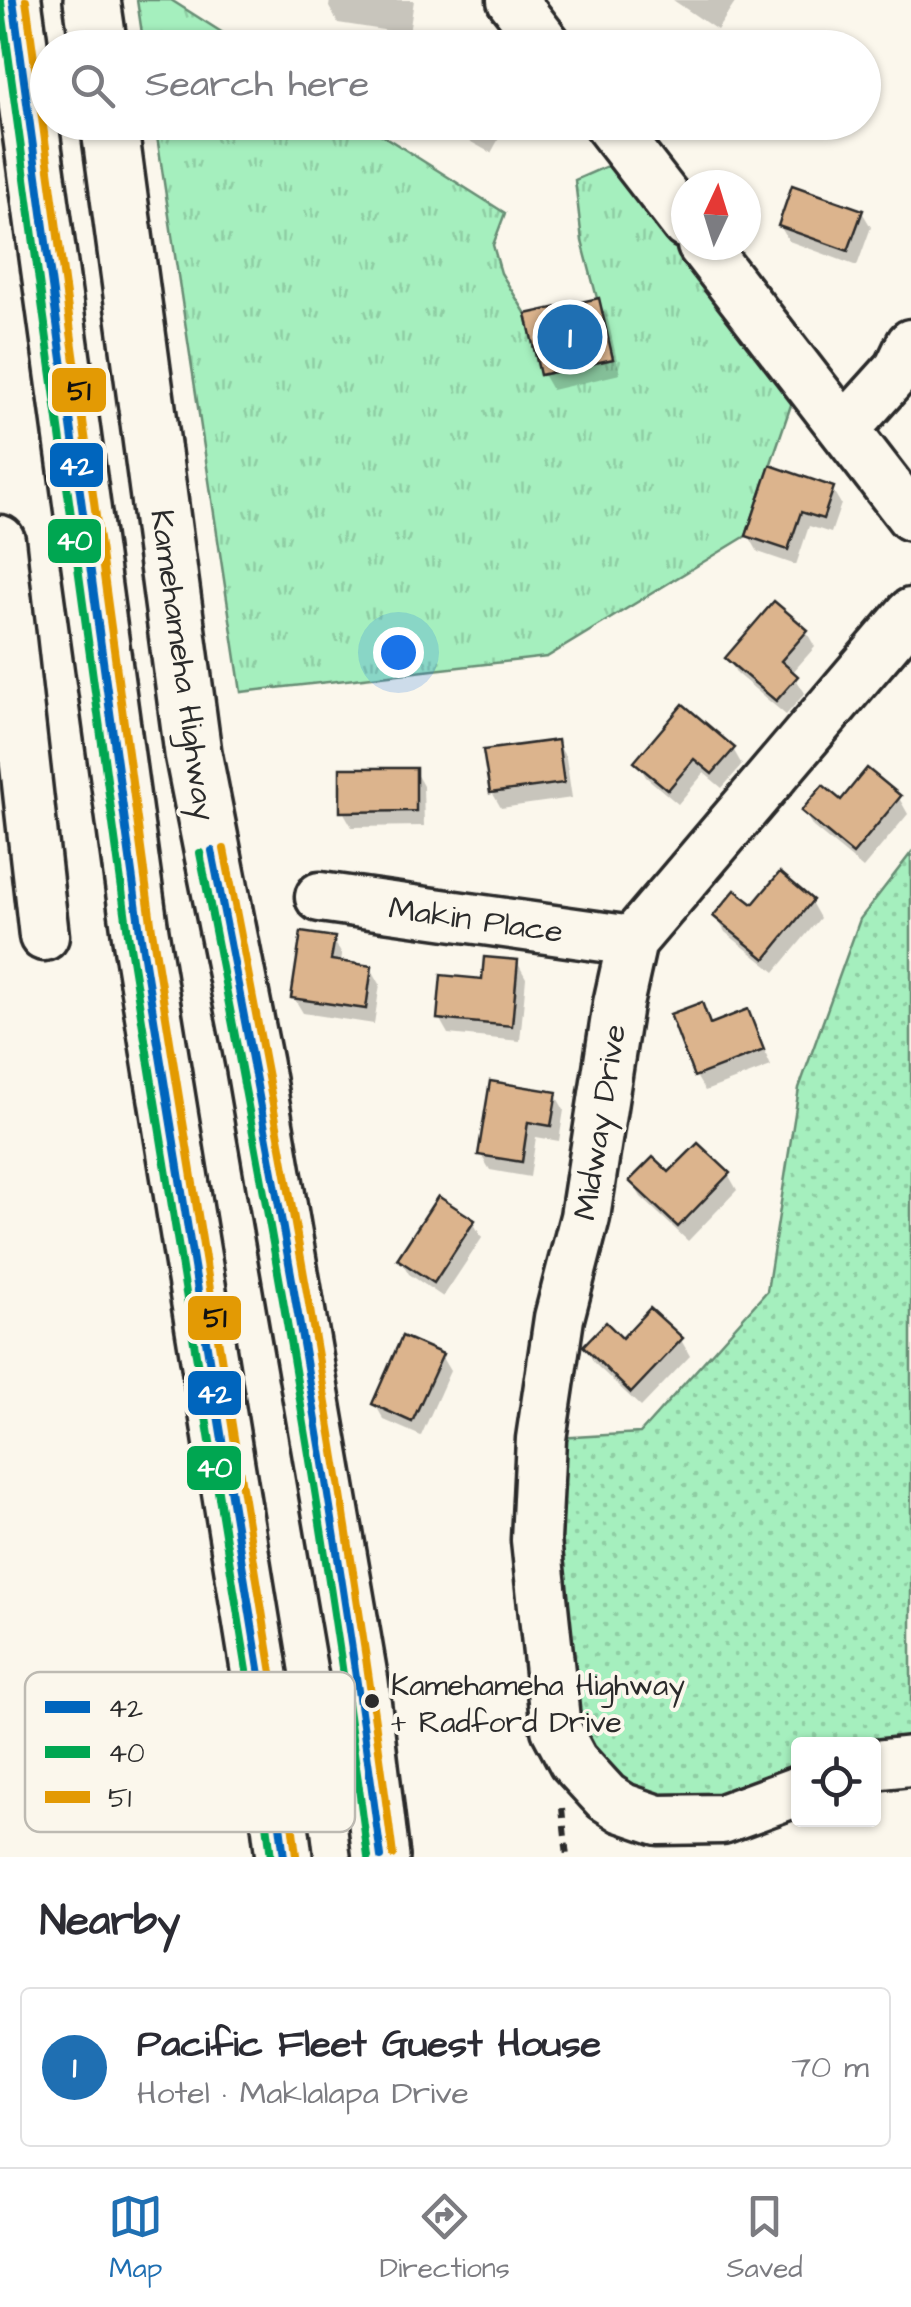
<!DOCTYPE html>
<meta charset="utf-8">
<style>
:root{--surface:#fff;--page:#f2f2f3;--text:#2b2b33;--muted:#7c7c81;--line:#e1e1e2;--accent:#1f6fb2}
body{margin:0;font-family:"Architects Daughter",sans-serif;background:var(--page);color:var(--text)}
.controls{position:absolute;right:30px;bottom:30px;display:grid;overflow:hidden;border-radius:10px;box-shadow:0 2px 8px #0004}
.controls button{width:90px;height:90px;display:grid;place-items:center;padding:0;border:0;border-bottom:2px solid var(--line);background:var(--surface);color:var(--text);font:50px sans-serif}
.compass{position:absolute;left:671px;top:170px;width:90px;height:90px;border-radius:50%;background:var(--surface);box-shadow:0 2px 8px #0004;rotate:4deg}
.you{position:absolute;left:398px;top:652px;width:35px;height:35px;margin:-25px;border:8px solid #fff;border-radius:50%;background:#1a73e8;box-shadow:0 0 0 15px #1a73e833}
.badge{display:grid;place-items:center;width:65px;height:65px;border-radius:50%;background:var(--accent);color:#fff;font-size:32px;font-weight:700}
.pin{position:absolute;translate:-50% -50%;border:5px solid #fff;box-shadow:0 2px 10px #0006}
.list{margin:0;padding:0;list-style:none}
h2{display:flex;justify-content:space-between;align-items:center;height:130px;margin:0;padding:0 40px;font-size:42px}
h2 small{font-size:32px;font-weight:400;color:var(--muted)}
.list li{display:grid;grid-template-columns:65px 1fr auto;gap:30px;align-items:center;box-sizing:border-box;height:160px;margin:0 20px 20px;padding:0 20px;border:2px solid var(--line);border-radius:10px}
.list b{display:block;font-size:38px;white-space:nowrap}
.list p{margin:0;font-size:32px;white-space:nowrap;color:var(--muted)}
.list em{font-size:32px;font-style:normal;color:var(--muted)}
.icon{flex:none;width:55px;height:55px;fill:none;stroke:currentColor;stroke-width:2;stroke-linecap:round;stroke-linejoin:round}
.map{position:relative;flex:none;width:911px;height:1857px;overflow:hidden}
.search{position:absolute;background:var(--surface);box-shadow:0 2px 8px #0004;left:30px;right:30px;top:30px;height:110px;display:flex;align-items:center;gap:25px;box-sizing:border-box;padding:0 35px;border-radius:55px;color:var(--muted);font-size:38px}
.sheet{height:310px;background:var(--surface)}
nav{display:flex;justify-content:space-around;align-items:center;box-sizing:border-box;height:140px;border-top:2px solid var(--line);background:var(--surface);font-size:28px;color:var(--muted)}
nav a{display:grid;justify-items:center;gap:5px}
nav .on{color:var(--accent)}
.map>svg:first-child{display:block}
.grass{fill:url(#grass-tufts);stroke:#688d74;stroke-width:2.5}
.park{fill:url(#park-dots);stroke:#688d74;stroke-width:2.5}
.shadow{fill:#0003}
.building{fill:#dcb48d;stroke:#2b2b2b;stroke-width:2.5}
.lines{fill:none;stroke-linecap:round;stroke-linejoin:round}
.minor-casing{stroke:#2b2b2b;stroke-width:55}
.major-casing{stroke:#2b2b2b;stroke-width:62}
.path{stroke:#2b2b2b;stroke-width:6;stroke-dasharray:10 8;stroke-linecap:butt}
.minor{stroke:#fbf7ec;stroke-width:48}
.major{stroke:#fbf7ec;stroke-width:55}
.bus-1-casing{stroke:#fbf7ec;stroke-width:15}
.bus-2-casing{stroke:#fbf7ec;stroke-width:15}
.bus-3-casing{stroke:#fbf7ec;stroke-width:15}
.bus-1{stroke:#0065bd;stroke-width:8}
.bus-2{stroke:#00a651;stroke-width:8}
.bus-3{stroke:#e39a04;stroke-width:8}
.bus-dot{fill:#2b2b2b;stroke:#fbf7ec;stroke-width:4}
.labels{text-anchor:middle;stroke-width:8;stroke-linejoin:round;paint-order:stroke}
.bus-label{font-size:30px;fill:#2b2b2b;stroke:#fbf7ec;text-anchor:start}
.street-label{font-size:32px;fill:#2b2b2b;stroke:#fbf7ec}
.key{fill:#fbf7ec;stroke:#bdbab2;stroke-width:2.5}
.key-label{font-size:28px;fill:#2b2b2b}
.line-badge{stroke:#fbf7ec;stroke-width:4}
.badge-label{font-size:28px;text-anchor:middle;font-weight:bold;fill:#fff}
.pale-badge-label{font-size:28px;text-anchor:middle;font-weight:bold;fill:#111}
</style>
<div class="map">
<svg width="911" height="1857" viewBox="0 0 911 1857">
<defs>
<pattern id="grass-tufts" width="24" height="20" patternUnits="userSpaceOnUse" patternTransform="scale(2.5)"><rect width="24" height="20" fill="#a5efbe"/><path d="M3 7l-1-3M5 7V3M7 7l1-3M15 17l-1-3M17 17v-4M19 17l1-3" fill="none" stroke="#8ecda3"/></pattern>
<pattern id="park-dots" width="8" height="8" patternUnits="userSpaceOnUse" patternTransform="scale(2.5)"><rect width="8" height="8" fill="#a5efbe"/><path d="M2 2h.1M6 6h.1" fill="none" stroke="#8ecda3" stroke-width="1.8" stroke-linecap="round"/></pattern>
</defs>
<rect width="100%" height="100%" fill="#fbf7ec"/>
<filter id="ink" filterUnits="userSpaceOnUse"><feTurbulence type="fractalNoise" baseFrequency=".01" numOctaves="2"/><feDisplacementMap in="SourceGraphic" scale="20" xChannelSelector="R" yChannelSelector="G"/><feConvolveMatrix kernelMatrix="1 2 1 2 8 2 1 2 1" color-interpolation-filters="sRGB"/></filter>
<g filter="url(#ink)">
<g class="grass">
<path d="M137 0H171L245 47H144Z"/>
<path d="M155 123H363L505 213 493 245 501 273 526 314 541 375 613 359 582 241 575 180 632 155 802 373 746 536 547 657 241 692Z"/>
</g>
<path class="park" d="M911 853V1761L874 1744H798V1791L700 1822 573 1761 541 1439 640 1433 767 1291 799 1088 860 919Z"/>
<g class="shadow">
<path d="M330 0H414L409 34 338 23 329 7Z"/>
<path d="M673 0H737L717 30Z"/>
<path d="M435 122H508L491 153Z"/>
<path d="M862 212 871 227 857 266 789 241 780 226Z"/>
<path d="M598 301 607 316 620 374 552 390 543 374Z"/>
<path d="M832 489 841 504 831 533 809 526 796 565 758 552 749 536Z"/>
<path d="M806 631 815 647 792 673 805 693 786 715 737 674 728 659Z"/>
<path d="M557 742 566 758 572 798 501 808 492 792Z"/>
<path d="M733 749 742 765 722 788 704 773 678 804 646 777 637 762Z"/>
<path d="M414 770 423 786 424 826 352 827 343 811Z"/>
<path d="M899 798 908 814 863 868 813 827 804 812 841 803Z"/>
<path d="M811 902 820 918 775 972 725 932 716 916 754 908Z"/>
<path d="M333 939 342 955 341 964 371 968 380 984 374 1024 303 1013 294 998Z"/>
<path d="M517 962 526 978 520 1041 448 1034 439 1018 484 982Z"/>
<path d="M701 1005 712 1026 747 1012 771 1066 705 1091 696 1076Z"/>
<path d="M555 1094 564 1110 559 1141 536 1137 530 1177 490 1170 481 1155Z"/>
<path d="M728 1174 737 1190 688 1241 641 1197 632 1182 669 1176Z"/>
<path d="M473 1222 482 1238 443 1297 409 1274 400 1259Z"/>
<path d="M681 1340 690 1356 641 1407 594 1363 586 1348 622 1342Z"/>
<path d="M441 1356 450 1371 421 1436 384 1420 375 1404Z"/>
</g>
<g class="building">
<path d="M792 185 863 210 848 251 778 226Z"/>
<path d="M599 298 613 359 540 375 526 314Z"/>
<path d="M770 465 834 487 823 519 801 512 788 550 746 536Z"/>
<path d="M774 601 808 630 781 661 798 676 776 701 725 658Z"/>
<path d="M683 704 735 748 712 774 694 759 668 790 634 762Z"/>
<path d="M558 740 564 783 490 793 483 750Z"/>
<path d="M340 768H416V811L340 812Z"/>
<path d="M867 768 901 796 853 854 801 811 823 785 841 800Z"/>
<path d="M780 872 813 900 765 959 713 916 735 890 753 904Z"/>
<path d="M301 932 335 937 331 960 372 966 366 1009 291 998Z"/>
<path d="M484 957 518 960 512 1026 437 1019 441 975 482 979Z"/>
<path d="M702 1002 710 1024 748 1009 764 1050 694 1077 670 1014Z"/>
<path d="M490 1081 557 1092 551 1126 528 1122 522 1162 478 1155Z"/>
<path d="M698 1143 730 1173 678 1227 629 1181 653 1157 669 1172Z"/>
<path d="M438 1196 475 1220 434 1283 397 1259Z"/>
<path d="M650 1308 683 1338 631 1393 583 1346 606 1322 622 1338Z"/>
<path d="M402 1336 443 1354 412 1422 372 1404Z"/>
</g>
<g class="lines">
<g class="minor-casing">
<g id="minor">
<path d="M512 0 549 48"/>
<path d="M607 122 686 224"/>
<path d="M702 245 911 516"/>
<path d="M845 429 899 369 911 344"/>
<path d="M0 540 44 936"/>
<path d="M320 897 632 941"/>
<path d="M874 1765 911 1761"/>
<path d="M798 1791 722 1819 658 1820 623 1808 606 1797 573 1761 556 1729 536 1540 541 1439 559 1318 585 1217 618 1004 632 941 911 613"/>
</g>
</g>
<g class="major-casing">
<g id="major">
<path d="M13 0 140 932 266 1712 284 1857"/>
<path d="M92 0 99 48"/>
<path d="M109 122 193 753 254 1063 360 1682 381 1857"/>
</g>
</g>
<path class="path" d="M562 1808 567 1857"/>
<use href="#minor" class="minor"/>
<use href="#major" class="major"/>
<g class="bus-1-casing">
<g id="bus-1">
<path d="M13 0 140 932 266 1712 284 1857"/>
<path d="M212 851C278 1185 337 1519 381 1857"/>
</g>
</g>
<g class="bus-2-casing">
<g id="bus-2">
<path d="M1 2 128 934 254 1714 271 1857"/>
<path d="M200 853C265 1187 325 1520 368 1857"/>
</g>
</g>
<g class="bus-3-casing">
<g id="bus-3">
<path d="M26 0 152 930 278 1710 296 1855"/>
<path d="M224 849C290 1183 350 1518 393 1855"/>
</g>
</g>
<use href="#bus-1" class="bus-1"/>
<use href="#bus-2" class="bus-2"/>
<use href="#bus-3" class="bus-3"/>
</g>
</g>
<circle class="bus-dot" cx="372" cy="1701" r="9"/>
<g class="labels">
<g class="bus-label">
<text x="391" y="1695">Kamehameha Highway<tspan x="391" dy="37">+ Radford Drive</tspan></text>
</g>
<g class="street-label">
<text transform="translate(184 665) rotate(82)" y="11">Kamehameha Highway</text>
<text transform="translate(476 919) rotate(8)" y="11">Makin Place</text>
<text transform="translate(599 1122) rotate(-81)" y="11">Midway Drive</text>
</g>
</g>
<rect x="25" y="1672" width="330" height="160" rx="15" class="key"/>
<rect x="45" y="1701" width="45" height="12" fill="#0065bd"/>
<rect x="45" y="1746" width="45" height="12" fill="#00a651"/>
<rect x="45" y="1791" width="45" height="12" fill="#e39a04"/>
<g class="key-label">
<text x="108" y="1717">42</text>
<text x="108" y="1762">40</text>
<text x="108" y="1807">51</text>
</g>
<g class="line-badge">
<rect x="50" y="366" width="58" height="48" rx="10" fill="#e39a04"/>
<rect x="48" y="441" width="57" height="48" rx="10" fill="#0065bd"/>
<rect x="46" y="517" width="57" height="48" rx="10" fill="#00a651"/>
<rect x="186" y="1294" width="57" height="48" rx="10" fill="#e39a04"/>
<rect x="186" y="1369" width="57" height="48" rx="10" fill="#0065bd"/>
<rect x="185" y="1444" width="58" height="48" rx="10" fill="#00a651"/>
</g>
<g class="badge-label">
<text x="76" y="475">42</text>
<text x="74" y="550">40</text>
<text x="214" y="1403">42</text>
<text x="214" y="1477">40</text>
</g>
<g class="pale-badge-label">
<text x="79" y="400">51</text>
<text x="215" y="1327">51</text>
</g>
</svg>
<div class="controls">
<button><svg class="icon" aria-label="locate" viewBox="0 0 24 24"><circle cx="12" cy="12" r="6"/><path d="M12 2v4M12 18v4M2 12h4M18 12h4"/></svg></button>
</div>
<svg class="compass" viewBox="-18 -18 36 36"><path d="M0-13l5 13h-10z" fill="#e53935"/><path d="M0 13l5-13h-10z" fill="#7c7c81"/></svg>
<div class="you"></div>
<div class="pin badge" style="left:570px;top:337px">1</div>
<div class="search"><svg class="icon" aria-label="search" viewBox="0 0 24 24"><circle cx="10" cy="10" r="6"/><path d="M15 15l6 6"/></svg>Search here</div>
</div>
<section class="sheet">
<h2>Nearby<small></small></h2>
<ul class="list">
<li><span class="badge">1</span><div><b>Pacific Fleet Guest House</b><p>Hotel · Maklalapa Drive</p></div><em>70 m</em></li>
</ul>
</section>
<nav>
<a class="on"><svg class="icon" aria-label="map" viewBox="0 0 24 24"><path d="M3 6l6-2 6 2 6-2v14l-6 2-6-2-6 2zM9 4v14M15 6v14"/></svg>Map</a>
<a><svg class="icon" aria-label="directions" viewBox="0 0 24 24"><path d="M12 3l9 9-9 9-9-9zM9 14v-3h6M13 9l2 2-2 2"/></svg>Directions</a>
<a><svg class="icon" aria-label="saved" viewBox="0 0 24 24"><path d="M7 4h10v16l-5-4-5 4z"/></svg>Saved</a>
</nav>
